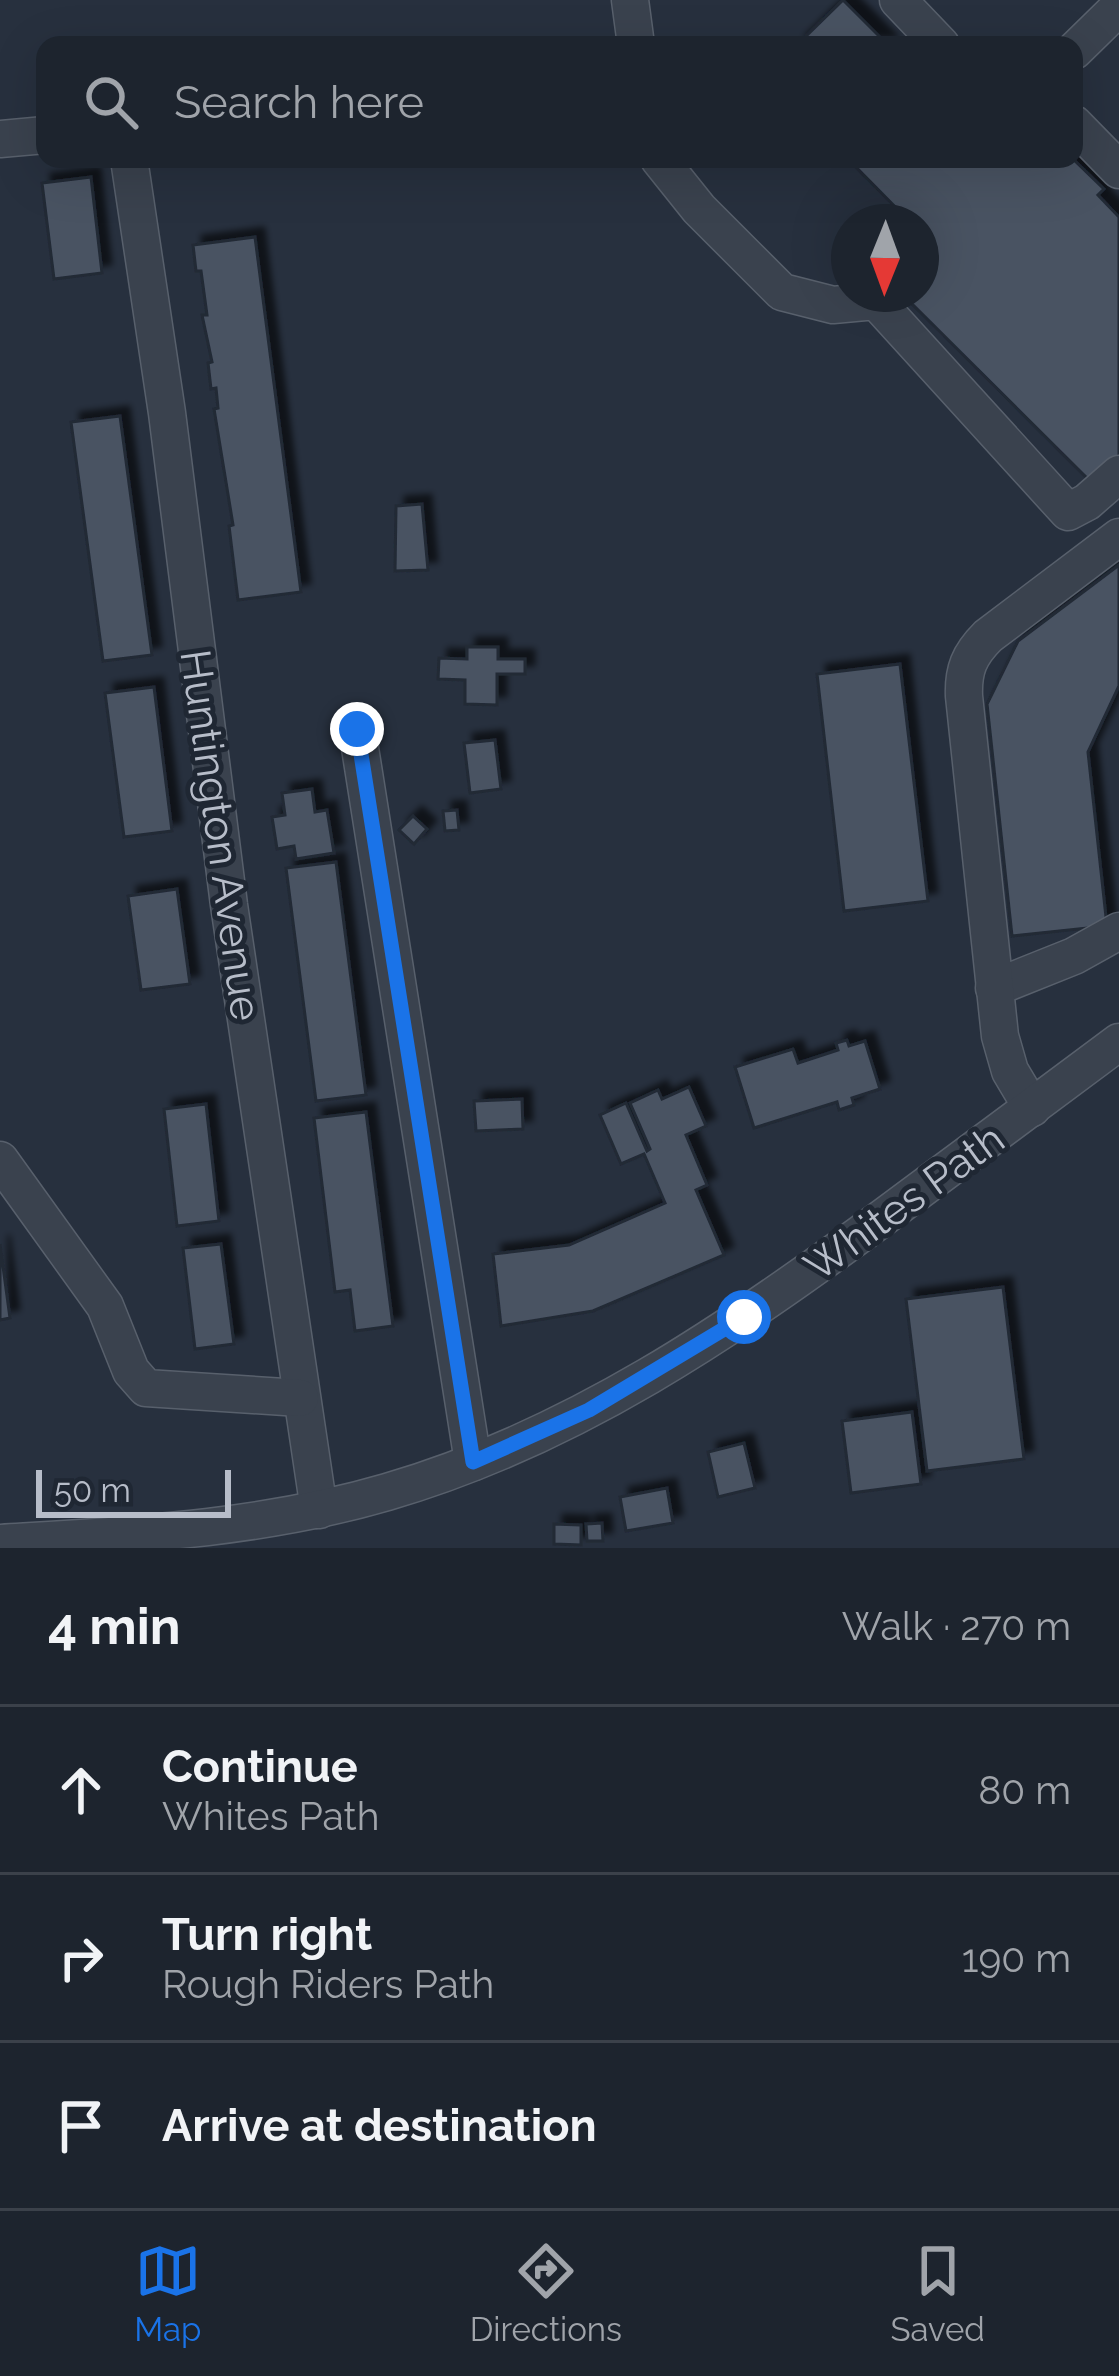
<!DOCTYPE html>
<meta charset="utf-8">
<style>
:root{--surface:#1d242e;--page:#252c36;--text:#f1f3f6;--muted:#a0a4aa;--line:#3b414a;--accent:#1a73e8}
body{margin:0;font-family:Raleway,sans-serif;background:var(--page);color:var(--text)}
.compass{position:absolute;left:831px;top:204px;width:108px;height:108px;border-radius:50%;background:var(--surface);box-shadow:0 12px 48px #0002;rotate:181deg}
.scale{position:absolute;left:36px;bottom:30px;width:195px;box-sizing:border-box;padding-left:12px;border:6px solid #b7bdc9;border-top:0;font-size:33px;line-height:42px;white-space:nowrap;color:#b7bdc9;-webkit-text-stroke:9px #1f2733;paint-order:stroke}
.stop{position:absolute;width:36px;height:36px;margin:-27px;border:9px solid #1a73e8;border-radius:50%;background:#fff}
.stop.end{background:#1a73e8;border-color:#fff;box-shadow:0 3px 12px #0008}
.list{margin:0;padding:0;list-style:none}
h2{display:flex;justify-content:space-between;align-items:center;height:156px;margin:0;padding:0 48px;font-size:51px}
h2 small{font-size:39px;font-weight:400;color:var(--muted)}
.list li{display:grid;grid-template-columns:78px 1fr auto;gap:36px;align-items:center;box-sizing:border-box;height:168px;padding:0 48px;border-top:3px solid var(--line)}
.list b{display:block;font-size:45px;white-space:nowrap}
.list p{margin:0;font-size:39px;white-space:nowrap;color:var(--muted)}
.list em{font-size:39px;font-style:normal;color:var(--muted)}
.icon{flex:none;width:66px;height:66px;fill:none;stroke:currentColor;stroke-width:2;stroke-linecap:round;stroke-linejoin:round}
.map{position:relative;flex:none;width:1119px;height:1548px;overflow:hidden}
.search{position:absolute;background:var(--surface);box-shadow:0 12px 48px #0002;left:36px;right:36px;top:36px;height:132px;display:flex;align-items:center;gap:30px;box-sizing:border-box;padding:0 42px;border-radius:24px;color:var(--muted);font-size:45px}
.sheet{height:660px;background:var(--surface)}
nav{display:flex;justify-content:space-around;align-items:center;box-sizing:border-box;height:168px;border-top:3px solid var(--line);background:var(--surface);font-size:33px;color:var(--muted)}
nav a{display:grid;justify-items:center;gap:6px}
nav .on{color:var(--accent)}
.map>svg:first-child{display:block}
.building{fill:#485262;stroke:#212935;stroke-width:3;filter:url(#shadow)}
.lines{fill:none;stroke-linecap:round;stroke-linejoin:round}
.minor-casing{stroke:#58606c;stroke-width:39}
.minor{stroke:#3a424e;stroke-width:36}
.route{stroke:#1a73e8;stroke-width:15}
.labels{text-anchor:middle;stroke-width:10;stroke-linejoin:round;paint-order:stroke}
.street-label{font-size:42px;fill:#b7bdc9;stroke:#1f2733}
</style>
<div class="map">
<svg width="1119" height="1548" viewBox="0 0 1119 1548">
<defs>
<filter id="shadow"><feDropShadow dx="9" dy="-9" stdDeviation="3" flood-color="#0009"/></filter>
</defs>
<rect width="100%" height="100%" fill="#27303e"/>
<g class="building">
<path d="M843 0 888 45H797Z"/>
<path d="M848 159H1073L1104 189 1098 195 1119 217V455L1092 483 902 294H921V236H924L921 222H910Z"/>
<path d="M91 177 102 273 54 279 42 183Z"/>
<path d="M255 237 301 592 238 600 229 526 233 525 214 409 218 408 216 388 211 389 208 363 212 362 202 315H207L201 271H196L193 245Z"/>
<path d="M120 416 152 655 103 661 71 422Z"/>
<path d="M422 504 428 570 395 571 396 506Z"/>
<path d="M1119 565V686L1088 752 1107 926 1012 936 987 704 1018 641Z"/>
<path d="M467 647H498V659H525V674H497V705L465 704V680L438 679 439 658 467 659Z"/>
<path d="M900 664 928 901 844 911 817 674Z"/>
<path d="M154 687 172 831 124 837 105 693Z"/>
<path d="M495 740 501 789 470 793 464 743Z"/>
<path d="M312 789 315 812 327 810 334 853 296 859 294 846 277 849 272 817 285 815 282 793Z"/>
<path d="M457 810 459 830 445 831 443 811Z"/>
<path d="M413 816 427 829 414 844 399 830Z"/>
<path d="M336 862 366 1095 316 1101 286 868Z"/>
<path d="M177 889 190 984 141 990 128 896Z"/>
<path d="M847 1040 849 1046 865 1041 880 1089 852 1098 854 1105 839 1110 837 1102 754 1128 735 1067 793 1049 798 1063 838 1050 836 1043Z"/>
<path d="M689 1087 706 1126 686 1135 707 1185 696 1190 724 1255 593 1311 501 1326 493 1254 569 1245 665 1203 644 1154 621 1164 600 1115 626 1103 647 1151 650 1149 630 1103 658 1090 662 1099Z"/>
<path d="M522 1099 523 1129 476 1131 474 1101Z"/>
<path d="M206 1104 219 1221 177 1226 164 1109Z"/>
<path d="M366 1112 393 1326 355 1331 350 1290 335 1292 314 1118Z"/>
<path d="M0 1244 10 1318 0 1320Z"/>
<path d="M221 1244 234 1344 195 1349 183 1248Z"/>
<path d="M1003 1287 1024 1459 927 1471 906 1299Z"/>
<path d="M912 1412 921 1484 851 1493 842 1421Z"/>
<path d="M744 1443 755 1488 718 1497 708 1452Z"/>
<path d="M667 1488 673 1523 626 1531 620 1497Z"/>
<path d="M602 1523 603 1541H587L586 1524Z"/>
<path d="M554 1524 581 1525V1545L554 1544Z"/>
</g>
<g class="lines">
<g class="minor-casing">
<g id="minor">
<path d="M630 0 636 45"/>
<path d="M898 0 941 45"/>
<path d="M1074 51 1119 7"/>
<path d="M1074 124 1119 170"/>
<path d="M0 139 45 135"/>
<path d="M129 159 167 413 229 905 319 1510"/>
<path d="M659 159 699 209 782 292 833 305 876 301 1068 512 1087 502 1119 474"/>
<path d="M357 729 473 1462"/>
<path d="M994 988 1074 956 1119 931"/>
<path d="M1032 1108 1010 1071 1000 1036 964 696C963 670 969 655 988 636L1119 537"/>
<path d="M0 1160 105 1306 131 1371 146 1388 300 1398"/>
<path d="M0 1543C130 1535 261 1529 387 1492 573 1438 732 1329 885 1216 964 1158 1042 1100 1119 1042"/>
</g>
</g>
<use href="#minor" class="minor"/>
</g>
<g class="lines">
<path class="route" d="M357 729 473 1462 589 1410 744 1317"/>
</g>
<g class="labels">
<g class="street-label">
<text transform="translate(221 835) rotate(82)" y="15">Huntington Avenue</text>
<text transform="translate(904 1202) rotate(-36)" y="15">Whites Path</text>
</g>
</g>
</svg>
<svg class="compass" viewBox="-18 -18 36 36"><path d="M0-13l5 13h-10z" fill="#e53935"/><path d="M0 13l5-13h-10z" fill="#a0a4aa"/></svg>
<div class="scale">50 m</div>
<div class="stop" style="left:744px;top:1317px"></div>
<div class="stop end" style="left:357px;top:729px"></div>
<div class="search"><svg class="icon" aria-label="search" viewBox="0 0 24 24"><circle cx="10" cy="10" r="6"/><path d="M15 15l6 6"/></svg>Search here</div>
</div>
<section class="sheet">
<h2>4 min<small>Walk · 270 m</small></h2>
<ul class="list">
<li><svg class="icon" aria-label="ahead" viewBox="0 0 24 24"><path d="M12 20V5M6 11l6-6 6 6"/></svg><div><b>Continue</b><p>Whites Path</p></div><em>80 m</em></li>
<li><svg class="icon" aria-label="right" viewBox="0 0 24 24"><path d="M7 20v-9h11M14 6l5 5-5 5"/></svg><div><b>Turn right</b><p>Rough Riders Path</p></div><em>190 m</em></li>
<li><svg class="icon" aria-label="arrive" viewBox="0 0 24 24"><path d="M6 21V4h12l-3 4 3 4H6"/></svg><div><b>Arrive at destination</b></div></li>
</ul>
</section>
<nav>
<a class="on"><svg class="icon" aria-label="map" viewBox="0 0 24 24"><path d="M3 6l6-2 6 2 6-2v14l-6 2-6-2-6 2zM9 4v14M15 6v14"/></svg>Map</a>
<a><svg class="icon" aria-label="directions" viewBox="0 0 24 24"><path d="M12 3l9 9-9 9-9-9zM9 14v-3h6M13 9l2 2-2 2"/></svg>Directions</a>
<a><svg class="icon" aria-label="saved" viewBox="0 0 24 24"><path d="M7 4h10v16l-5-4-5 4z"/></svg>Saved</a>
</nav>
